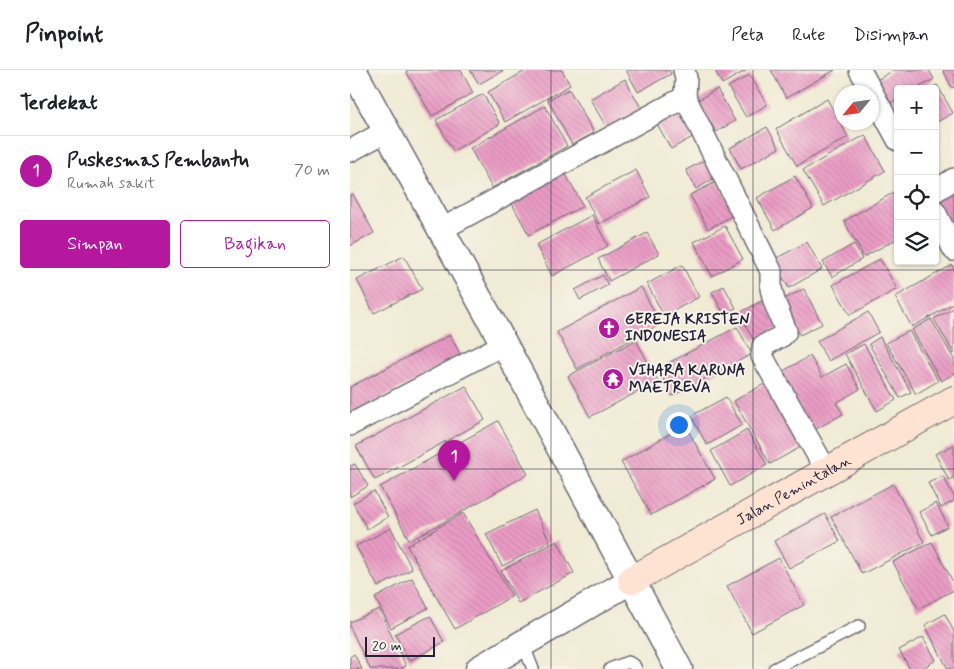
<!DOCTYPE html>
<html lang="id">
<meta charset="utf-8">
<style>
:root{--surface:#fff;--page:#f2f2f2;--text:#202124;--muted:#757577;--line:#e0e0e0;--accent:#b5179e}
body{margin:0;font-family:Mynerve,sans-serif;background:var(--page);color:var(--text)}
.controls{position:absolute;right:15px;top:15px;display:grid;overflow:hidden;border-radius:5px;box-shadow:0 1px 4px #0004}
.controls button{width:45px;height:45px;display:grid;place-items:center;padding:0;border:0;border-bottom:1px solid var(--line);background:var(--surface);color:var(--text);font:25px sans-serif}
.compass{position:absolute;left:484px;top:15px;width:45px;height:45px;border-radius:50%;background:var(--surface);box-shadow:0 1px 4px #0004;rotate:241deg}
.scale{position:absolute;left:15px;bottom:12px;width:70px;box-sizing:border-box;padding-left:5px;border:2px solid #22223b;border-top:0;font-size:14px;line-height:18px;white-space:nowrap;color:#22223b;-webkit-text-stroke:4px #f7f3e8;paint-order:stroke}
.you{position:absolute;left:328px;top:354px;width:18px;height:18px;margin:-12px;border:4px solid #fff;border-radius:50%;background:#1a73e8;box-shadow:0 0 0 8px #1a73e833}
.badge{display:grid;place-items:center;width:32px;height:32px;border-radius:50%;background:var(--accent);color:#fff;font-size:16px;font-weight:700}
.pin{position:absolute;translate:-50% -41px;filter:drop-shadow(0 1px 2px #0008)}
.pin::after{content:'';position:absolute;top:26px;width:18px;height:15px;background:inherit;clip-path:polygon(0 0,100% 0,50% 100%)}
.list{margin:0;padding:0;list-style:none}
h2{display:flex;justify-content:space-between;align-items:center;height:65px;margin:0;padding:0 20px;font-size:21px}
h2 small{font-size:16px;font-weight:400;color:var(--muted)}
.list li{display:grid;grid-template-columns:32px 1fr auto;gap:15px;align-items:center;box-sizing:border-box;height:70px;padding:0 20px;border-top:1px solid var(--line)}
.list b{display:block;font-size:19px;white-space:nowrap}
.list p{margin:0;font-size:16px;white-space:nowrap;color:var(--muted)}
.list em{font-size:16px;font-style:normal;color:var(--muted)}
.actions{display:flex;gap:10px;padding:15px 20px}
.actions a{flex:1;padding:11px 0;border:1px solid var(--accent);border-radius:5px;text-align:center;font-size:18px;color:var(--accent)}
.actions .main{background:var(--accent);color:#fff}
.icon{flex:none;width:28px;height:28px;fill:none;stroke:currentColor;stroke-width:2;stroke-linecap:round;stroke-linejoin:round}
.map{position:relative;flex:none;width:604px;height:599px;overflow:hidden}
header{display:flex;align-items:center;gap:30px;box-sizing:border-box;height:70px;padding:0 25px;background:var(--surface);border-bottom:1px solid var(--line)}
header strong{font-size:24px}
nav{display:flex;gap:28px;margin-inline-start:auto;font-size:18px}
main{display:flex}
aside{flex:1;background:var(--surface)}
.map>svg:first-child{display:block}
.building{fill:url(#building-back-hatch)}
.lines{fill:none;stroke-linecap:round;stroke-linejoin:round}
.service-casing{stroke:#6a6871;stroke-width:14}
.minor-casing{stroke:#6a6871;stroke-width:24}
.tertiary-casing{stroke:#6a6871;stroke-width:29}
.secondary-casing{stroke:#6a6871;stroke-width:30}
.service{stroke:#fff;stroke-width:11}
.minor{stroke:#fff;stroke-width:21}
.tertiary{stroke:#fff;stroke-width:26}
.secondary{stroke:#fee3d2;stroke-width:28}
.grid{fill:none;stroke:#22223b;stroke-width:1;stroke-opacity:0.55}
.labels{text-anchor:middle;stroke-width:4;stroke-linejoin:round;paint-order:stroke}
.poi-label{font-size:15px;font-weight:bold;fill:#22223b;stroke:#f7f3e8;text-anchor:start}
.street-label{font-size:15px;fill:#22223b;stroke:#f7f3e8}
</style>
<header>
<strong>Pinpoint</strong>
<nav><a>Peta</a><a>Rute</a><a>Disimpan</a></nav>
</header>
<main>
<aside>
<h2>Terdekat<small></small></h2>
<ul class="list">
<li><span class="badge">1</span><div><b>Puskesmas Pembantu</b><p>Rumah sakit</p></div><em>70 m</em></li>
</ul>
<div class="actions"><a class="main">Simpan</a><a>Bagikan</a></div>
</aside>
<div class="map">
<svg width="604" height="599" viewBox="0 0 604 599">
<defs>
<pattern id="building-back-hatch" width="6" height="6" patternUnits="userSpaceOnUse" patternTransform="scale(1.25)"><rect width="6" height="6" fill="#ea9bc4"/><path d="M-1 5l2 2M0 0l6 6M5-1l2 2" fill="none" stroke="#c885a9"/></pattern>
</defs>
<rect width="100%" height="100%" fill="#f7f3e8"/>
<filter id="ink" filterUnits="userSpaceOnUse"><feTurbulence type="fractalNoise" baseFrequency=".02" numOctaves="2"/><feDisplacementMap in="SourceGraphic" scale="10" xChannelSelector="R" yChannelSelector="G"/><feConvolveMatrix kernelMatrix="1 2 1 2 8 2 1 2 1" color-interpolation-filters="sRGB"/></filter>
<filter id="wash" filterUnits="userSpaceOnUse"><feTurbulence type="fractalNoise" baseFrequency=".0096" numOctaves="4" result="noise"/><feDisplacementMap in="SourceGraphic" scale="20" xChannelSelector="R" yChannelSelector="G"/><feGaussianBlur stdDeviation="1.12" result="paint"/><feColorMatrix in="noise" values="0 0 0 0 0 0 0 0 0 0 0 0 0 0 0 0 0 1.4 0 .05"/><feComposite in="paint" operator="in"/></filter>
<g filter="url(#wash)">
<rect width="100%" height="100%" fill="#f0ebd4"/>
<g id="blocks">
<g class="building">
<path d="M58 0H111L123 23 82 46 56 1Z"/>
<path d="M120 0H154L129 14Z"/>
<path d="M177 0H212L220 15 155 52 138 22Z"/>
<path d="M276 0H319L321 4 288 22Z"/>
<path d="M365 0H397L372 14Z"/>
<path d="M421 0H485L436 28Z"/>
<path d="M544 0H579L584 9 566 19H548V29L540 33 527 10Z"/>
<path d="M593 0H604V17L602 18Z"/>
<path d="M400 5 417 35 396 47 378 17Z"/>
<path d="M275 9 291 38 257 58 240 29Z"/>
<path d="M587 15 603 43 585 53V19H581Z"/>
<path d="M219 19 244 63 222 75 198 30Z"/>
<path d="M367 19 385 51 366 62 348 30Z"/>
<path d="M133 24 150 54 103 81 86 50Z"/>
<path d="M477 29 498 67 447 96 426 59Z"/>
<path d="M195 36 217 76 142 118 120 78Z"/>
<path d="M332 39 346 65 321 79 306 52Z"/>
<path d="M417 57 429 78 391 99 380 78Z"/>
<path d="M515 65 535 101 474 136 453 100Z"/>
<path d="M357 89 367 107 346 119 336 100Z"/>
<path d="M286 100 300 127 249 154 235 127Z"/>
<path d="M214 101 233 136 179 165 160 130Z"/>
<path d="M445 106 463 138 425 160 407 128Z"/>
<path d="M368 111 385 144 358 159 340 125Z"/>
<path d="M604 119V153L600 155 585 129Z"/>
<path d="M548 120V168L514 187 494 151Z"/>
<path d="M3 124 24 163 0 176V125Z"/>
<path d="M242 145 258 176 202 206 186 175Z"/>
<path d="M375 156 393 189 362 206 344 172Z"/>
<path d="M297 163 309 184 259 211 248 189Z"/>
<path d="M457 172 472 199 439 218 423 190Z"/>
<path d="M504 174 512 189 482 207 473 192Z"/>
<path d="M54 186 72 219 24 243 7 210Z"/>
<path d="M530 189 547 219 500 245 483 215Z"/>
<path d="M332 195 349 227 314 246 297 214Z"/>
<path d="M602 195 604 199V233L562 257 545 227Z"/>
<path d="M253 205 258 215 230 230 225 220Z"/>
<path d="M374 216 386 238 374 244 362 222Z"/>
<path d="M291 217 311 254 227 299 207 262Z"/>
<path d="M454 219 472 254 450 265 432 230Z"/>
<path d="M414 230 428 258 404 271 389 243Z"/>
<path d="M604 238V284L584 249Z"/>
<path d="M518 242 529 262 478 291 467 271Z"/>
<path d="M581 249 604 289V304L591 311 562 260Z"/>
<path d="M387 257 402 284 322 326 307 299Z"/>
<path d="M559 261 588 311 566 324 536 273Z"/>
<path d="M100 265 111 286 0 345V317Z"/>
<path d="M530 267 561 322 550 328 519 274Z"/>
<path d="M286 270 308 311 240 347 218 306Z"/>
<path d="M514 274 546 330 527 341 495 284Z"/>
<path d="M460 286 472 307 496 294 510 319 486 333 493 344 459 363 426 305Z"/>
<path d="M423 309 458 373 420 394 384 331Z"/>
<path d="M116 316 135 350 25 410 6 376Z"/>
<path d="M376 327 392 355 357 375 341 346Z"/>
<path d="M148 351 178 404 60 471 30 417Z"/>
<path d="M335 355 365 409 301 445 271 392Z"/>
<path d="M397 360 417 395 380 416 361 381Z"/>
<path d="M604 375V407L599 410 585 384Z"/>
<path d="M5 394 18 416 0 427V396Z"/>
<path d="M593 406 604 427V431L591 438 578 413Z"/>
<path d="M543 414 574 472 512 504 481 447Z"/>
<path d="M24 421 38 447 17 459 3 433Z"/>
<path d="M586 433 598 456 582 465 569 442Z"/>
<path d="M185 440 200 472 152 496 136 464Z"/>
<path d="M113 443 162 526 105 559 57 476Z"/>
<path d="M475 444 490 471 439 498 424 471Z"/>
<path d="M41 458 62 499 28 517 6 476Z"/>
<path d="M207 471 224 503 168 533 151 501Z"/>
<path d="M582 472 604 514V520L568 539 543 492Z"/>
<path d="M429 488 454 535 402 563 377 516Z"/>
<path d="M62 508 78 538 41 558 25 528Z"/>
<path d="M29 539 56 596 50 599H20L0 557V552Z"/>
<path d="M595 544 604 562V599H598L575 555Z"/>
<path d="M80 546 94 572 59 591 45 564Z"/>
<path d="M573 567 586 590 571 599H560L549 580Z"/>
<path d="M4 584 12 599H0V587Z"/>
</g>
</g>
</g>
<g filter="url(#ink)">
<use href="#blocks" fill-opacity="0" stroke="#6a6871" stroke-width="1"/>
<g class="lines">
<g class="service-casing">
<g id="service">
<path d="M173 574 183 599"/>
<path d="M260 599 278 592 284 595 286 599"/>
<path d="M424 599 509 556"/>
</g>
</g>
<g class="minor-casing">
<g id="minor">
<path d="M334 0 336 8 335 27"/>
<path d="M510 0 548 70"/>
<path d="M0 81 36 61"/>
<path d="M585 121 604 109"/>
<path d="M585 142 604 180"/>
<path d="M92 159 335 27 421 201V218L424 231 436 261 432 266 413 276 412 286 477 402"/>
<path d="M0 355 154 274"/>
</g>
</g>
<g class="tertiary-casing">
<g id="tertiary">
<path d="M3 0 154 274 329 599"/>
<path d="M129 599 282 510"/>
</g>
</g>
<g class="secondary-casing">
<g id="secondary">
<path id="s1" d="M282 510 604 330"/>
</g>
</g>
<use href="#service" class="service"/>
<use href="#minor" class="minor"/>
<use href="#tertiary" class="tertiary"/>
<use href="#secondary" class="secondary"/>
</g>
</g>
<path class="grid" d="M201 0V599M403 0V599M0 200H604M0 399H604"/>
<defs>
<g id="church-disc" transform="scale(1.125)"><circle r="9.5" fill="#b5179e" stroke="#f7f3e8"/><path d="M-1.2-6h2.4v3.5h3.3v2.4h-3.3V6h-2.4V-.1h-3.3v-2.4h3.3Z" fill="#fff"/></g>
<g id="temple-disc" transform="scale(1.125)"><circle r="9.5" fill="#b5179e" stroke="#f7f3e8"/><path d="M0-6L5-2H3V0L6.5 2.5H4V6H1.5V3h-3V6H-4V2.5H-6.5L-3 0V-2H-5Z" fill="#fff"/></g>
</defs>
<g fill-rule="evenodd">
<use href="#church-disc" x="259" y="258"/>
<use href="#temple-disc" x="263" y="309"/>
</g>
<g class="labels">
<g class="poi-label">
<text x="275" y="254">GEREJA KRISTEN<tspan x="275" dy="17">INDONESIA</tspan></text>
<text x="279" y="305">VIHARA KARUNA<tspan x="279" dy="17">MAETREVA</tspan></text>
</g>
<g class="street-label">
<text dy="5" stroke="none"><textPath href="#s1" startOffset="185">Jalan Pemintalan</textPath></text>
</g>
</g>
</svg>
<div class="controls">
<button>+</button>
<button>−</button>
<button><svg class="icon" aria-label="locate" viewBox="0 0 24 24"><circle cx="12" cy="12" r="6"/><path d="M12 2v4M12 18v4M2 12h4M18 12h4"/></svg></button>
<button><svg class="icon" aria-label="layers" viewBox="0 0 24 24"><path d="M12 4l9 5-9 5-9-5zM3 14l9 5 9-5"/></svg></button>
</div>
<svg class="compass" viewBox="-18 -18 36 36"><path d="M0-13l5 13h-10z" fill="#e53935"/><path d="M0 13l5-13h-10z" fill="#757577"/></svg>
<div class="scale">20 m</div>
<div class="you"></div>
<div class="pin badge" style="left:104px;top:411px">1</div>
</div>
</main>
